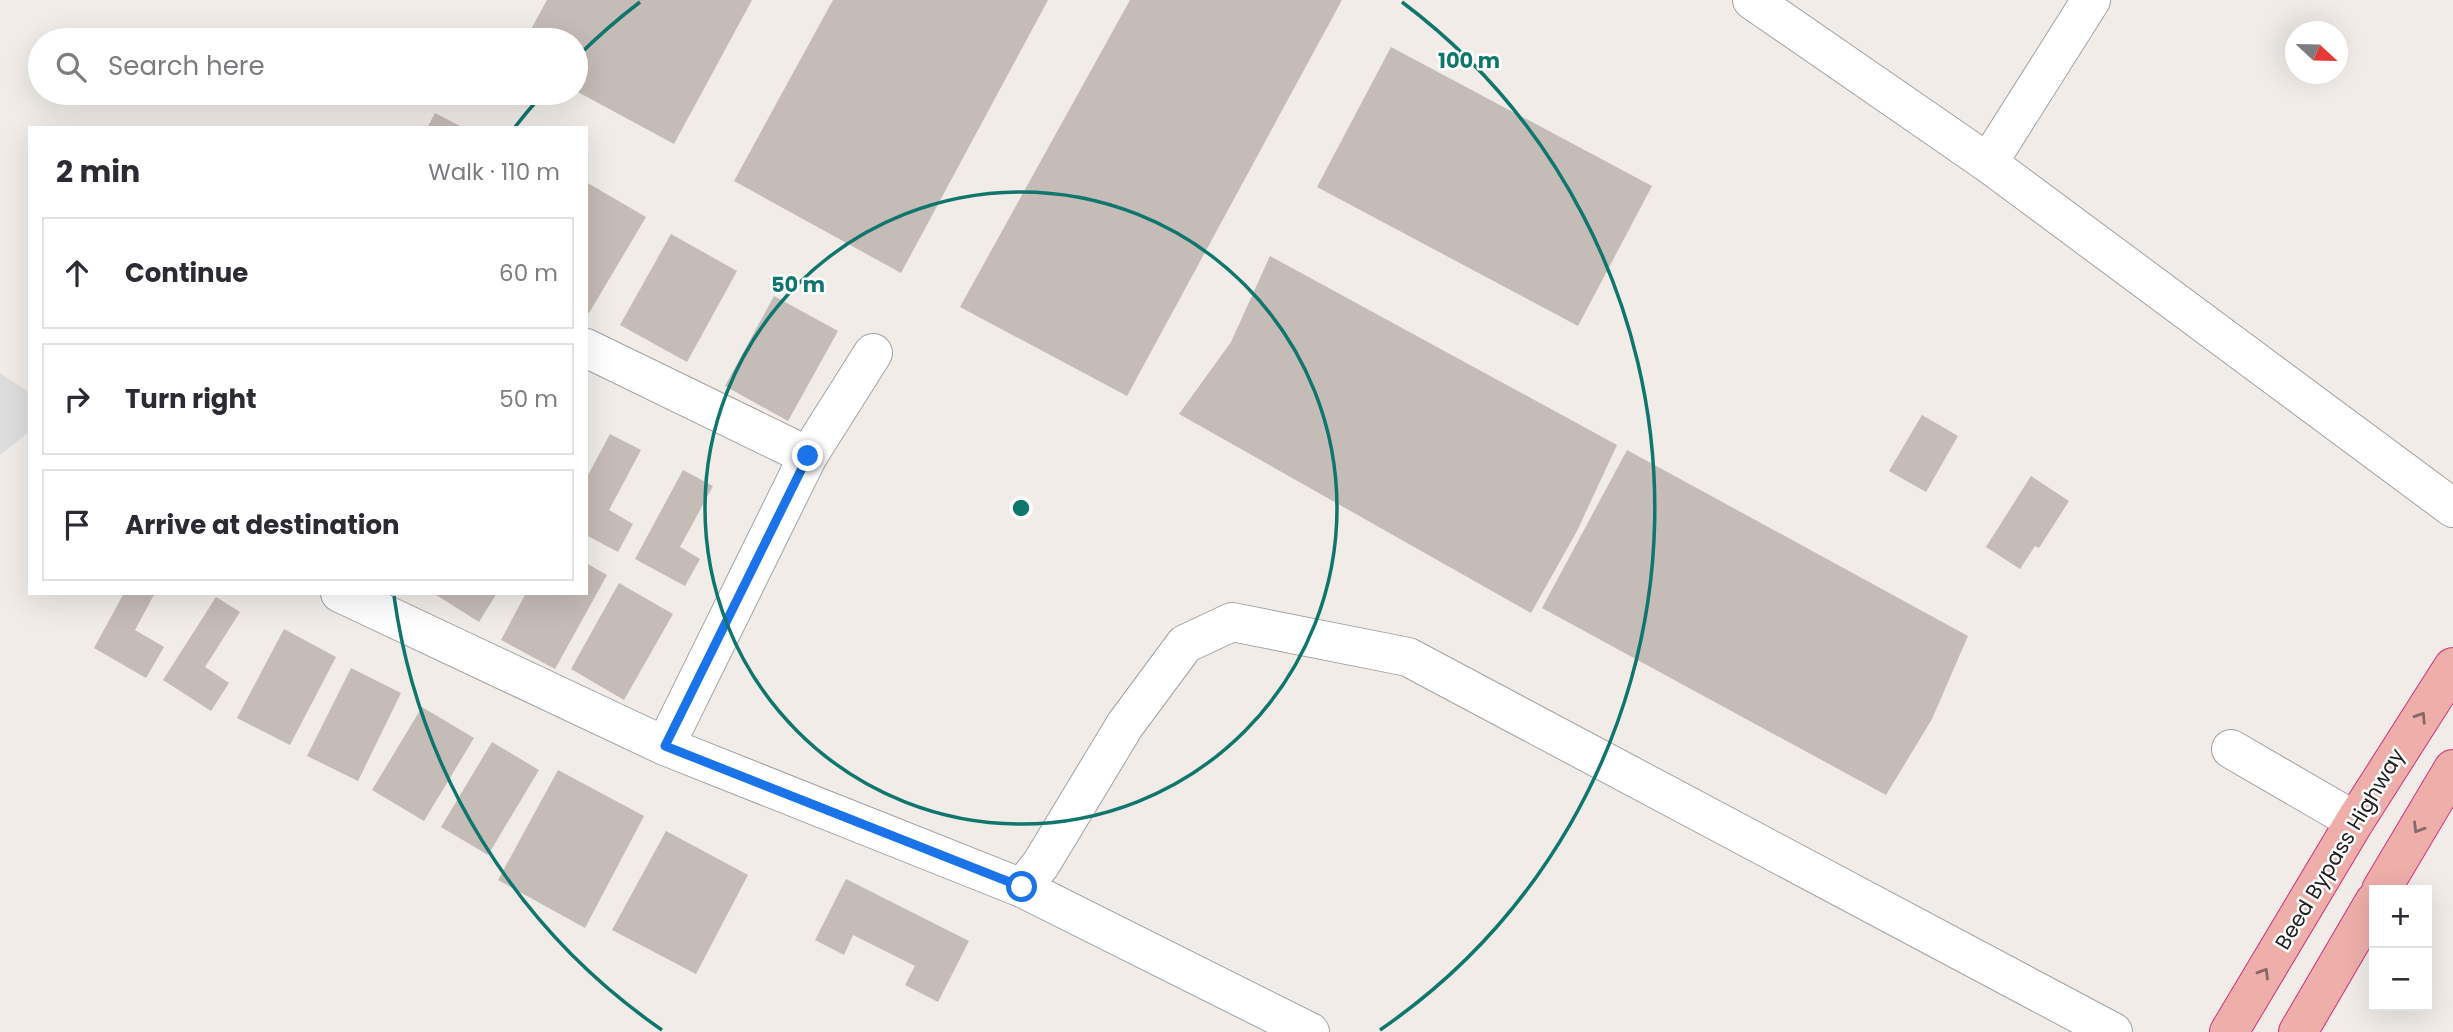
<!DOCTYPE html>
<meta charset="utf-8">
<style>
:root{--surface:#fff;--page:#f2f2f3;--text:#2b2b33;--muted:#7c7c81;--line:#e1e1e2}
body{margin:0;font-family:Poppins,sans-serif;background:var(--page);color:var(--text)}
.controls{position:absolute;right:21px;bottom:21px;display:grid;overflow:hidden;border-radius:0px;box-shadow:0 7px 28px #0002}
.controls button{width:63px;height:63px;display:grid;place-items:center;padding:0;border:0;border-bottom:2px solid var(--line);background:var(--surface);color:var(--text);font:35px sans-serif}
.compass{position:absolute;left:2285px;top:21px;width:63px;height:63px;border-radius:50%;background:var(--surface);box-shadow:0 7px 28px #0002;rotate:112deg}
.stop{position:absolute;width:21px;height:21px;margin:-16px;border:5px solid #1a73e8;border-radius:50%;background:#fff}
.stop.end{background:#1a73e8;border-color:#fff;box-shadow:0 2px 7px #0008}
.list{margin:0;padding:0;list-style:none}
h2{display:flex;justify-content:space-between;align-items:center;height:91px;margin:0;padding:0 28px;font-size:30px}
h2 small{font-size:23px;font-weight:400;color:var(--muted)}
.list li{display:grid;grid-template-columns:46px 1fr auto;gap:21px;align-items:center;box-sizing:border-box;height:112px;margin:0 14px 14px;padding:0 14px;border:2px solid var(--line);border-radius:0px}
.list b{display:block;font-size:26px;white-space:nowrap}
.list em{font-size:23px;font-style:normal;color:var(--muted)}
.icon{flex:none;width:38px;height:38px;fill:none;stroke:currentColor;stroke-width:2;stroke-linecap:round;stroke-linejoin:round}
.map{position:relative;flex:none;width:2453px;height:1032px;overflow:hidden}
.search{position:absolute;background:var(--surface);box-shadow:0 7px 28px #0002;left:28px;top:28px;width:560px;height:77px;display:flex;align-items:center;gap:18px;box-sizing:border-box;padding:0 24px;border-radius:38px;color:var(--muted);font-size:26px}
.panel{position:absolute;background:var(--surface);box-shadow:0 7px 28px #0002;left:28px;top:126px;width:560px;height:469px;border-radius:0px}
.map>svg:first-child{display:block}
.residential{fill:#dfdede}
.building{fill:#c5bbb7}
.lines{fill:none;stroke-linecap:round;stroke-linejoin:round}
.minor-casing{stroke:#a2a2a2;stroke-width:40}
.trunk-casing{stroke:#d52e80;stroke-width:40}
.minor{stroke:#fff;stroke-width:38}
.trunk{stroke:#eeaeaa;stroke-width:38}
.oneway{stroke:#886866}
.route{stroke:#1a73e8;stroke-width:9}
.ring{fill:none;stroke:#0f766e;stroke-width:3.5}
.labels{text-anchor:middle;stroke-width:5;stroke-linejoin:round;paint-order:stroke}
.street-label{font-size:21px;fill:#212121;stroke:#fff}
.centre{fill:#0f766e;stroke:#fff;stroke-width:3.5}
.ring-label{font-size:21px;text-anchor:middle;font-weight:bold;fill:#0f766e;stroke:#fff;stroke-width:5;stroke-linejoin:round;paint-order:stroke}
</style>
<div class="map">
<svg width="2453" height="1032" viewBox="0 0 2453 1032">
<rect width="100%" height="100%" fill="#f1ece8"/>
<path class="residential" d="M0 373 30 393V431L0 455Z"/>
<g class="building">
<path d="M547 0H752L674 144 576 91V40H525Z"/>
<path d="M833 0H1048L901 273 734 181Z"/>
<path d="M1130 0H1342L1127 396 960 307Z"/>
<path d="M1391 47 1652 186 1578 326 1317 187Z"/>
<path d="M435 113 464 128H427Z"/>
<path d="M586 182 646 217 589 313 586 312Z"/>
<path d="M671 234 737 271 687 362 620 325Z"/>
<path d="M1270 256 1617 445 1577 531 1531 613 1179 414 1231 342Z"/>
<path d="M774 296 838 331 788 421 725 386Z"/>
<path d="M1922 415 1958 436 1926 492 1889 471Z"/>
<path d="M610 434 641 450 609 510 633 524 618 552 586 535V479Z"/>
<path d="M1627 450 1968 636 1932 719 1886 795 1542 608Z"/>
<path d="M683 470 713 486 680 547 700 559 685 586 635 559Z"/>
<path d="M2031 476 2069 501 2039 548 2035 546 2020 569 1986 547Z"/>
<path d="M586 563 607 575 555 669 501 640 526 593H586Z"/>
<path d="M619 583 673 614 624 700 571 669Z"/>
<path d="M124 593H155L135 630 164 647 146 678 94 648Z"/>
<path d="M433 593H497L479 622Z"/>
<path d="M216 597 240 612 205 667 229 683 211 711 163 680Z"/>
<path d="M284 629 336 657 290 745 237 718Z"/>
<path d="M351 668 401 693 358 781 307 756Z"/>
<path d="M422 707 474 738 424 821 372 790Z"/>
<path d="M492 742 539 770 488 855 441 827Z"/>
<path d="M558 770 644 816 585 928 498 880Z"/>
<path d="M666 831 748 875 696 974 612 930Z"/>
<path d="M846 879 969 941 938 1002 905 985 915 966 853 935 844 955 815 940Z"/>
</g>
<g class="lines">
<g class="minor-casing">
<g id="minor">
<path d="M1752 0 1988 163 2453 508"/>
<path d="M1988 163 2091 0"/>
<path d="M586 348 808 456"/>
<path d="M873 353 808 456 665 746 1022 888 1041 864 1125 725 1185 644 1232 622 1408 657 2113 1032"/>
<path d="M340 593 665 746"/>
<path d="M2231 749 2355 821"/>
<path d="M1022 888 1310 1032"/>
</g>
</g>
<g class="trunk-casing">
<g id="trunk">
<path d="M2381 890 2453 769"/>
<path d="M2229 1032 2355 821 2453 667"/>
<path d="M2298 1032 2374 902"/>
</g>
</g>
<use href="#minor" class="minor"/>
<use href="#trunk" class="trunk"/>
</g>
<defs><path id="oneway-chevron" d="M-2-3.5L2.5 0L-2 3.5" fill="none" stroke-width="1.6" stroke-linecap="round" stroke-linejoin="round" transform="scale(1.75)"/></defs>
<g class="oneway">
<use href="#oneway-chevron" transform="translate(2421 717) rotate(-57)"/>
<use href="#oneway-chevron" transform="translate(2418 828) rotate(121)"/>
<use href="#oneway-chevron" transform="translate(2264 973) rotate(-59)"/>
</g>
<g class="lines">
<path class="route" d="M808 456 665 746 1022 887"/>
</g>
<g class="ring">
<circle cx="1021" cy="508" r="316"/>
<path d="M662 1030A633 633 0 0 1 394 596M515 127A633 633 0 0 1 540 97M577 57A633 633 0 0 1 640 2M1402 2A633 633 0 0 1 1380 1030"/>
</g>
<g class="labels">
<g class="street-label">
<text transform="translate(2340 849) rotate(-59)" y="7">Beed Bypass Highway</text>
</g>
</g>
<circle cx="1021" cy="508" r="10" class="centre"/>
<g class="ring-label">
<text x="1469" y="68">100 m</text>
<text x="798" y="292">50 m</text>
</g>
</svg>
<div class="controls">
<button>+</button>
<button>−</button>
</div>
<svg class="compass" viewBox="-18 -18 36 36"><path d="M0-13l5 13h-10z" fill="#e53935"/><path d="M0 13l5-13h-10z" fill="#7c7c81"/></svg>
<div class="stop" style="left:1022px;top:887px"></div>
<div class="stop end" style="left:808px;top:456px"></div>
<div class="search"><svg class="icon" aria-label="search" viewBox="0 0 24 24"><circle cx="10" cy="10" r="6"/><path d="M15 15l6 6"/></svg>Search here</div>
<section class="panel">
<h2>2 min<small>Walk · 110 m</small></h2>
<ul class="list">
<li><svg class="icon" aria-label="ahead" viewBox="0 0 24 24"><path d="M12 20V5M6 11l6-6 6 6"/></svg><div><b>Continue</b></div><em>60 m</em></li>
<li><svg class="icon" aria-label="right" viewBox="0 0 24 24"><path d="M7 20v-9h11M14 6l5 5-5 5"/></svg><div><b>Turn right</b></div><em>50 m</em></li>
<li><svg class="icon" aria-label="arrive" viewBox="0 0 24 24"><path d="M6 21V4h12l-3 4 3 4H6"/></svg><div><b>Arrive at destination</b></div></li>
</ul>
</section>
</div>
